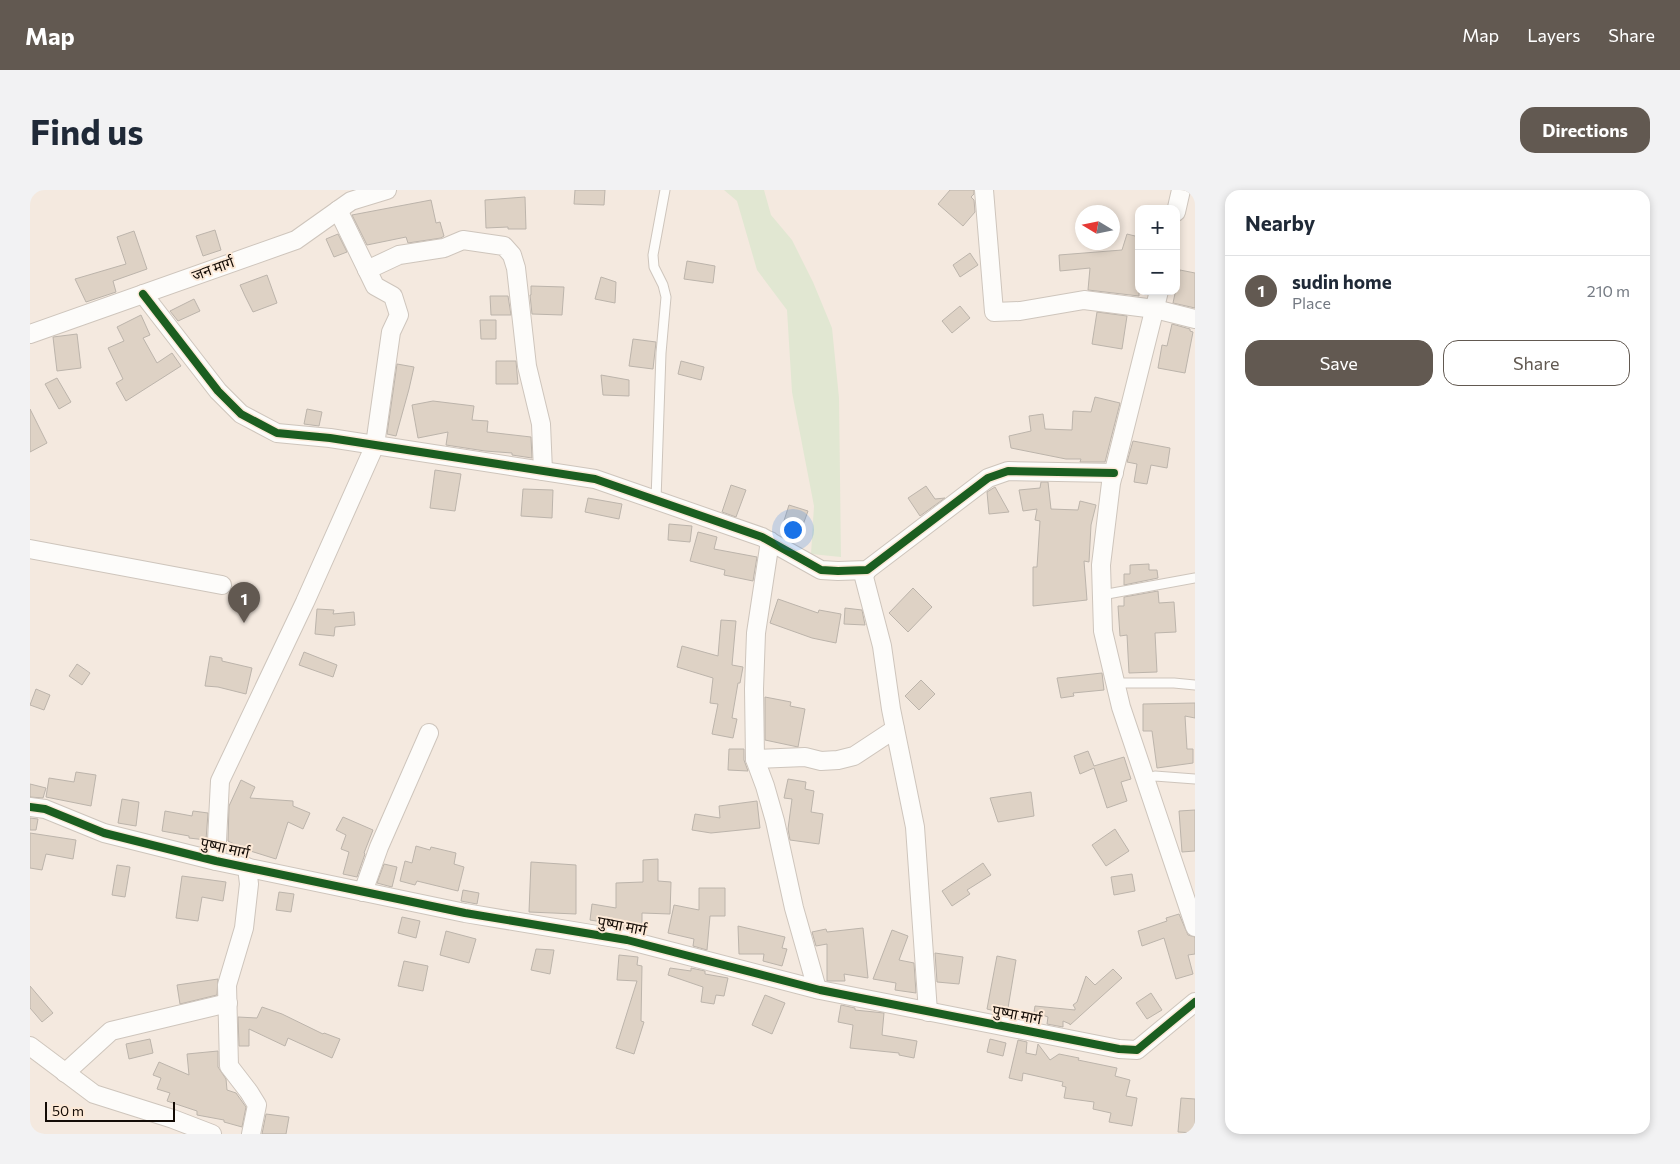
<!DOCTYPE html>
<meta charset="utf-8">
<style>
:root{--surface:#fff;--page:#f2f2f3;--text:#1f2937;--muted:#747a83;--line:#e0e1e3;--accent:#625951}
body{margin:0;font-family:Commissioner,"Noto Sans Devanagari",sans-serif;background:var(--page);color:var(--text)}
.controls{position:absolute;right:15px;top:15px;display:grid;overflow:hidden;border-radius:10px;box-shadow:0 2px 8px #0003}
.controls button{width:45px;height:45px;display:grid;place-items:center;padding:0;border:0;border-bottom:1px solid var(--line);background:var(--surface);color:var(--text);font:25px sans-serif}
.compass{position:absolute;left:1045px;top:15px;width:45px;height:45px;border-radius:50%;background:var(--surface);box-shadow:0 2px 8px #0003;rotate:280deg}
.scale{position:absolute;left:15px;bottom:12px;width:130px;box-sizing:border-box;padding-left:5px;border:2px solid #130b05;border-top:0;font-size:14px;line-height:18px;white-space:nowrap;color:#130b05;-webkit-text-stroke:4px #fce9d7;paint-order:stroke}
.you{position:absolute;left:762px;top:339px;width:18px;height:18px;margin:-12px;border:4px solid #fff;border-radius:50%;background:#1a73e8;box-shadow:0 0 0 8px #1a73e833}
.badge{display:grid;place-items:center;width:32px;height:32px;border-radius:50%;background:var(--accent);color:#fff;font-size:16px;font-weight:700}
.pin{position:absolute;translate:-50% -41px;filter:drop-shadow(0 1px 2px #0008)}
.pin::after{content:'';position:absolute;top:26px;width:18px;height:15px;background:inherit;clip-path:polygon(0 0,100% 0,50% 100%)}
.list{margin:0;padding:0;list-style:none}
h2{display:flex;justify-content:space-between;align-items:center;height:65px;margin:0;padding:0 20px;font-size:21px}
h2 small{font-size:16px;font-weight:400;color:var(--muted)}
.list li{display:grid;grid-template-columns:32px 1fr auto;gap:15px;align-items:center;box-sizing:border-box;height:70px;padding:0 20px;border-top:1px solid var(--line)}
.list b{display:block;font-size:19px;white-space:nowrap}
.list p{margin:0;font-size:16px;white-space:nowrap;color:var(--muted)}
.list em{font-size:16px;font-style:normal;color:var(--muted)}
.actions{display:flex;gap:10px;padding:15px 20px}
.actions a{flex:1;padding:11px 0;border:1px solid var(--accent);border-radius:15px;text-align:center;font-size:18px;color:var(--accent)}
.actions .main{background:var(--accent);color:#fff}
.map{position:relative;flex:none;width:1165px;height:944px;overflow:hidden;border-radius:15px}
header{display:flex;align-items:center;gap:30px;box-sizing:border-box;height:70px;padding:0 25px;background:var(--accent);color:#fff}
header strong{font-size:24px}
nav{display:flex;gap:28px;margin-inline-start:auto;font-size:18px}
.intro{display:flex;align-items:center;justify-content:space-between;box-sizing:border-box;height:120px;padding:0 30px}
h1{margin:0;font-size:35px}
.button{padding:12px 22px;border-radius:15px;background:var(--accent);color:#fff;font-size:18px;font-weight:700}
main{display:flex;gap:30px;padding:0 30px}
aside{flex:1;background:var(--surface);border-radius:15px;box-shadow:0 2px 8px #0003}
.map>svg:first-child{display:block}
.green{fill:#e1e7d2}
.building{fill:#ded2c5;stroke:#bcb4ab}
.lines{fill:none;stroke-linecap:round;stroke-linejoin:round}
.lane-casing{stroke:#cec5bc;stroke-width:11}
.street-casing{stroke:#cec5bc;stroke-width:20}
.lane{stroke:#fdfcfa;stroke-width:9}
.street{stroke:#fdfcfa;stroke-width:18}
.cycleway-casing{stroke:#fce9d7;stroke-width:11}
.cycleway{stroke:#1b5e20;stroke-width:8}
.labels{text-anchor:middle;stroke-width:4;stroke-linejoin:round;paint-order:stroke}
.street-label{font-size:15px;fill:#130b05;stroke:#fce9d7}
</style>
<header>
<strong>Map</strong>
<nav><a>Map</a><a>Layers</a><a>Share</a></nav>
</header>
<div class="intro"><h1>Find us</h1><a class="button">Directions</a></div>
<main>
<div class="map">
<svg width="1165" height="944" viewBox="0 0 1165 944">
<rect width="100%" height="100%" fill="#f4e9df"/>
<path class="green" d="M694 0H734L741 25 762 50 783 92 802 138 809 208 811 367 781 364 784 316 762 202 757 120 727 80 707 11Z"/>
<g class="building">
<path d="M545 0H575L574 15 544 14Z"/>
<path d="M920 0H944V4L941 7 944 10 945 22 933 36 908 14Z"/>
<path d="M495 7 496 39H478V37L456 38 455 10Z"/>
<path d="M401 10 406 33 410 32 414 46 411 48 378 53 376 47 337 55 322 25Z"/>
<path d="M185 40 191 60 173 66 166 46Z"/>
<path d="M104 41 117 79 83 91 86 102 56 112 45 89 96 74 87 47Z"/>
<path d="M308 44 317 62 304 67 296 49Z"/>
<path d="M1097 44 1109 47V106L1058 100 1060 78 1030 81 1029 65 1092 60Z"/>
<path d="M940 63 948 75 930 87 923 75Z"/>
<path d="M657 71 685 76 683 93 654 89Z"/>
<path d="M1150 80 1165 83V118L1143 113Z"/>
<path d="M237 85 247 113 223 122 215 106 210 95Z"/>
<path d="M571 87 586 92 585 113 565 109Z"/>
<path d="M501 96 534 97 532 125 502 124 500 105H501Z"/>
<path d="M460 106H478L481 125H461Z"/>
<path d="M164 109 170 121 148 131 140 121Z"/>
<path d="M930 116 940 128 922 143 912 131Z"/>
<path d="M1067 122 1097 126 1092 159 1062 154Z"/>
<path d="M111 125 120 145 113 148 127 173 142 163 151 176 96 211 86 193 93 189 78 158 94 151 87 137Z"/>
<path d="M450 130H466V149H451Z"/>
<path d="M1142 134 1160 139V141L1163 142 1155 183 1128 178 1132 155 1137 156Z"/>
<path d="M47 144 51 178 27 181 23 147Z"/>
<path d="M603 149 626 152 623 179 599 176Z"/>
<path d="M466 171H486L488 194H466Z"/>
<path d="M651 171 674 177 671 190 648 184Z"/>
<path d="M367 174 384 177 379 199 366 246 357 244Z"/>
<path d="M571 185 599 190V206L573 205Z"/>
<path d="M27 188 41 212 29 219 15 194Z"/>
<path d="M1065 207 1090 213 1075 272H1050L1051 269H1036L981 258 979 246 1001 241 999 226 1013 224 1015 239 1042 240 1043 221 1061 222Z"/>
<path d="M403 211 444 216 442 230 458 231 457 242 501 247 502 268 482 265V263L455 261 416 255 418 242 388 248 382 215Z"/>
<path d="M0 219 17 253 0 262Z"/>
<path d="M277 219 292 222 289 236 274 234Z"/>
<path d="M1103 251 1140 258 1137 278 1121 275 1117 294 1104 292 1107 274 1097 272Z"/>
<path d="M405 280 431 284 425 321 400 318Z"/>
<path d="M1011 292H1018L1021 319 1048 320 1050 311 1066 315 1061 335 1059 372 1054 371 1057 410 1003 416V377H1007L1010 331 1005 330 1007 319 993 321 989 300 1010 298Z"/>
<path d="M701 295 716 300 706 327 692 322Z"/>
<path d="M896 296 905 309 915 308 890 326 878 308Z"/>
<path d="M965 297 979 322 959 324 957 302Z"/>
<path d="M493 299 523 300 522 328 491 326Z"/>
<path d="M558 308 592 314 589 329 555 322Z"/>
<path d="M759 315 778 321 770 343 752 337Z"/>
<path d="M639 334 662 336 660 352 638 350Z"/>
<path d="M668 342 687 347 684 359 727 367 723 391 694 385 695 380 660 371Z"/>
<path d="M1119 374V380H1127L1128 388 1094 395V384H1100V375Z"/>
<path d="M883 398 902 417 878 442 859 423Z"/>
<path d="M1128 401 1129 413 1144 412 1146 442 1125 443 1127 482 1099 483 1097 445 1090 446 1088 416H1094V407Z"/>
<path d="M748 409 788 423 789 420 811 424 806 453 782 448 740 433Z"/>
<path d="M815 418 832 420 835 435 814 434Z"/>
<path d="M287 419 304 420 303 424 324 422 325 435 305 437 304 446 285 444Z"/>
<path d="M691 430 706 431 702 475 713 477 710 493H708L702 528 707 529 703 548 682 544 688 514 680 513 683 488 647 477 652 456 688 466Z"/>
<path d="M274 462 307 475 303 487 269 475Z"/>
<path d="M180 466 192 468V471L222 478 216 504 188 497 175 496Z"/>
<path d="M47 474 60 483 52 495 39 486Z"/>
<path d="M1072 483 1074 500 1043 503 1044 506 1031 508 1027 488Z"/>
<path d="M891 490 905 504 889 520 875 506Z"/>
<path d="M6 499 20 505 14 520 0 515Z"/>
<path d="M735 507 761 512 760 516 775 519 768 557 735 550Z"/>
<path d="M1165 513V528L1155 526 1157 559H1163V573L1127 578 1122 541H1113V514Z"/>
<path d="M699 559H714V570L718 581 698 580Z"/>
<path d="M1058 561 1064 576 1094 567 1101 589 1091 592 1097 611 1077 618 1064 578 1050 584 1044 566Z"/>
<path d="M46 582 66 585 61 616 16 607 19 588 44 592Z"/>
<path d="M758 589 776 592 775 599 784 601 781 622 793 624 789 654 760 650 758 639 762 609 754 608Z"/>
<path d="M211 590 225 597 220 608 263 611V616L280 623 273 639 258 632 246 669 214 659 198 651 199 616Z"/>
<path d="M0 594 16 598 13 608 0 607Z"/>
<path d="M1001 602 1004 626 968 632 960 608Z"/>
<path d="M92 609 109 612 106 636 88 633Z"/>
<path d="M727 611 730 638 681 643 662 640 665 624 690 628 689 616Z"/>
<path d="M1165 620V661L1152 662 1149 621Z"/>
<path d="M135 621 162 626 163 621 178 623 176 650 159 648V646L132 641Z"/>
<path d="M313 627 343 640 334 663 335 664 327 687 313 684 319 662 311 659 316 645 306 640Z"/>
<path d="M0 628 8 629 6 640H0Z"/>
<path d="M1085 639 1099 661 1076 676 1062 655Z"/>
<path d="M0 643 46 650 43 669 16 664 12 680 0 678Z"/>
<path d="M386 656 400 660 401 657 426 663 424 674 434 677 428 701 387 691 385 695 370 691 375 671 382 673Z"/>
<path d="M628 669V691L641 692 640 724 612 723V740L585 737V734L560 730 562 714 586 718V693L613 692V670Z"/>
<path d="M501 672 546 675V724L499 722Z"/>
<path d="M953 673 961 685 937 700 940 704 922 716 912 701Z"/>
<path d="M354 674 367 677 362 697 347 693Z"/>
<path d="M87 675 100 677 95 707 82 705Z"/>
<path d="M1102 684 1105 701 1084 705 1081 687Z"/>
<path d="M152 686 196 692 193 711 172 707 168 731 146 728Z"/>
<path d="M669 698H695V726H680L677 760 663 756 664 749 638 743 644 715 669 720Z"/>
<path d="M433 700 449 703 447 714 431 711Z"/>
<path d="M249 702 264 704 261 722 246 720Z"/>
<path d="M1149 724 1158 745 1165 747V764L1158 765 1163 784 1146 789 1134 748 1112 756 1108 741 1137 731 1136 728Z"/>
<path d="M372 727 390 731 386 748 368 743Z"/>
<path d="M708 736 755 747 752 758 757 759 752 776 733 771 734 764H709Z"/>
<path d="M833 738 838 788 814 784 815 791H797V754L786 756 782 742 796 739 797 742Z"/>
<path d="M862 740 878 746 869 770 884 773 886 803 865 800 866 793 843 789Z"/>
<path d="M416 741 446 749 439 773 410 765Z"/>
<path d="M506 759 524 760 520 784 501 780Z"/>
<path d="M905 763 933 767 929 794 907 792Z"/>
<path d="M589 765 608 767 607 775 612 776 611 831 614 832 604 864 586 858 607 791 587 790Z"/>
<path d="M967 766 986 770 977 824 957 819Z"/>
<path d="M374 771 398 776 393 801 368 796Z"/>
<path d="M640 778 661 781V778L675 781V784L698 788 694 806 686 805 684 814 671 812 673 797 638 785Z"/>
<path d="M1083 779 1092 788 1040 835V834L1033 831V837L1017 834 1018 827 1004 822 1005 816 1045 820V818L1043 815 1047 812 1056 786 1065 795Z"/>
<path d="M188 789 187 805 150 814 147 795Z"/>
<path d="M0 796 23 823 12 832 0 818Z"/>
<path d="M1121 803 1132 820 1117 829 1106 813Z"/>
<path d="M735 805 755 813 742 844 722 835Z"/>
<path d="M811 815 825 818V820L854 823 852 845 887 851 884 868 869 865V863L820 858 823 835 808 832Z"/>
<path d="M232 817 252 824 293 844 294 843 310 849 302 868 258 848 255 856 219 839V856H209L208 827 227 828Z"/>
<path d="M120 849 123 863 99 869 96 854Z"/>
<path d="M960 849 976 853 973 866 957 862Z"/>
<path d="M988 850 997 852 996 863 1006 865 1008 854 1020 870 1029 864 1049 868 1048 870 1087 878 1085 886 1100 890 1096 906 1107 908 1102 936 1079 932 1081 923 1063 919 1064 912 1034 908 1036 897 1032 896 1033 892 993 883 992 891 979 888Z"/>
<path d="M188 861V877L196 889 197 900 206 903 216 917 212 937 194 932V930L167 925V921L137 911 140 903 127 899 131 888 123 885 129 872 159 885 157 864Z"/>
<path d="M1151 908 1165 909V943L1148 942Z"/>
<path d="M236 924 259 927 256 944H232Z"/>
</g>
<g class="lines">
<g class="lane-casing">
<g id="lane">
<path d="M626 310 631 163 636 107 633 95 624 77 623 65 635 0"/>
<path d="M1072 405 1165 388"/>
<path d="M1085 493H1144L1165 495"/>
<path d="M1115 589 1125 586 1165 589"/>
</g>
</g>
<g class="street-casing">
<g id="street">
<path d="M954 0 964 122 990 121 1054 110 1125 119 1165 129"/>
<path d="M1146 22 1151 0"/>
<path d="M337 80 369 65 414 58 433 50 474 56 482 65 486 78 497 176 511 234 513 281"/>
<path d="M1129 101 1081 293 1071 375 1073 441 1091 517 1165 737"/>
<path d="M113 104 188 201 211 224 247 243 300 248 565 289 732 347 791 380 808 381 837 380 958 288 978 281 1084 283"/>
<path d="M0 144 266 50 321 11 357 0"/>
<path d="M740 351 726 443 724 499 725 569 735 596 745 631 764 718 787 799"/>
<path d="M0 359 192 395"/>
<path d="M837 380 834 387 852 456 861 519 885 637 898 822"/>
<path d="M725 569 775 567 791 571 808 570 824 566 865 539"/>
<path d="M0 617 15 619 74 643 186 671 435 723 597 750 790 800 1089 859 1107 860 1165 812"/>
<path d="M186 671 190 591 275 412 345 255 361 142 369 125 363 106 345 96 308 20"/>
<path d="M217 677 219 694 214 738 197 795 199 876 219 902 227 915 221 944"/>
<path d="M333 702 349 657 399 543"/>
<path d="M0 856 64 904 143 929 182 944"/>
<path d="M35 883 81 841 198 813"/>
</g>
</g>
<use href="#lane" class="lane"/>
<use href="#street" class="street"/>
<g class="cycleway-casing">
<g id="cycleway">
<path d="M113 104 188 201 211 224 247 243 300 248 565 289 732 347 791 380 808 381 837 380 958 288 978 281 1084 283"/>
<path d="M0 617 15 619 74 643 186 671 435 723 597 750 790 800 1089 859 1107 860 1165 812"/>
</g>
</g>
<use href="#cycleway" class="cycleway"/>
</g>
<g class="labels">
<g class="street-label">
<text transform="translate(183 79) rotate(-20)" y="5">जन मार्ग</text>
<text transform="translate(195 658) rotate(13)" y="5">पुष्पा मार्ग</text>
<text transform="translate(592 736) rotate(11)" y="5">पुष्पा मार्ग</text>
<text transform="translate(987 825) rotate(11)" y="5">पुष्पा मार्ग</text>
</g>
</g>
</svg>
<div class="controls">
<button>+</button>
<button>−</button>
</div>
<svg class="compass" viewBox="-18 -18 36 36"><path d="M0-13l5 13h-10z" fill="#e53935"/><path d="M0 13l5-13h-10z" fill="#747a83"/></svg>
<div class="scale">50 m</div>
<div class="you"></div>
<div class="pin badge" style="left:214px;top:433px">1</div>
</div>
<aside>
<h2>Nearby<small></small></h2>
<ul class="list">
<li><span class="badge">1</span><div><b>sudin home</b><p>Place</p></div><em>210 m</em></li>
</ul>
<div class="actions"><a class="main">Save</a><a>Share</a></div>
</aside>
</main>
